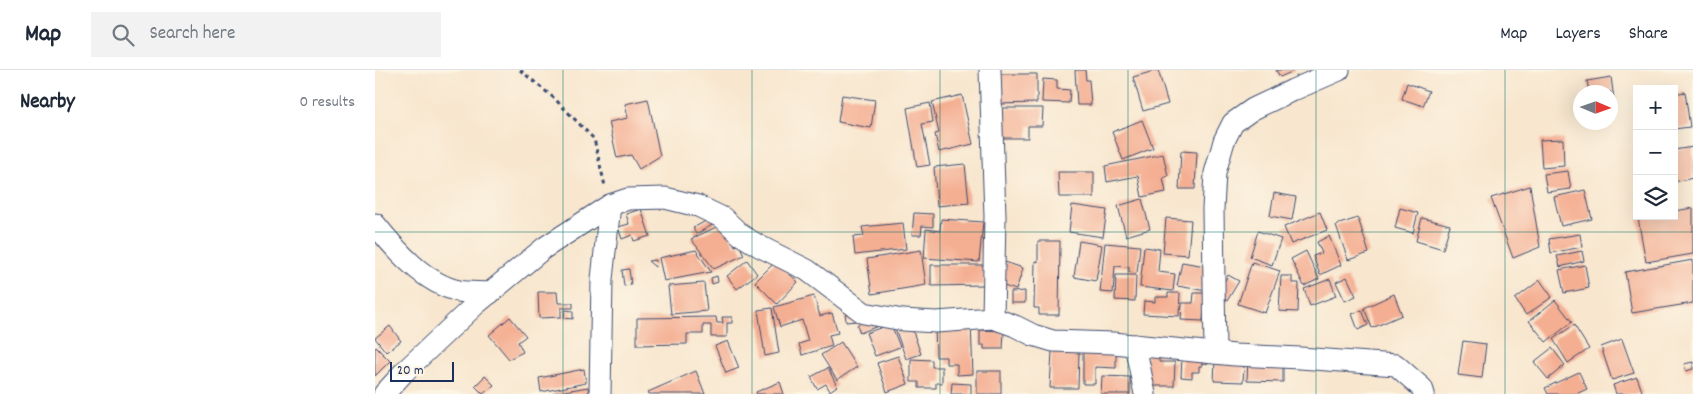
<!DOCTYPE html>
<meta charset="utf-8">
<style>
:root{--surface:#fff;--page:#f2f2f3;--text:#1f2937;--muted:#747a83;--line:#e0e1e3}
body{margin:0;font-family:Dekko,sans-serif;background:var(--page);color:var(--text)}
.controls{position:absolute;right:15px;top:15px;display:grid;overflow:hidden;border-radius:0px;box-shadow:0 5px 20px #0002}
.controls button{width:45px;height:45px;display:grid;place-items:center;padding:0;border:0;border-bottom:1px solid var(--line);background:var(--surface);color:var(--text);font:25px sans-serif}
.compass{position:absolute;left:1198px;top:15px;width:45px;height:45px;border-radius:50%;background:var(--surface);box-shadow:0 5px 20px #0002;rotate:92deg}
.scale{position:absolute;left:15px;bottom:12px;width:64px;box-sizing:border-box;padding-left:5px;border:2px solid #1b2f5e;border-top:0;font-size:14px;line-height:18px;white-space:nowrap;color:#1b2f5e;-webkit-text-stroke:4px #fcf5e5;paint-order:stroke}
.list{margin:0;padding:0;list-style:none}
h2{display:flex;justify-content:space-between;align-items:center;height:65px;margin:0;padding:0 20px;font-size:21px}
h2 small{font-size:16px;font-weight:400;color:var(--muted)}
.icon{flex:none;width:28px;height:28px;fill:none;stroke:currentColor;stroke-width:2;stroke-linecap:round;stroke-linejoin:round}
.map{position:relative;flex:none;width:1318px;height:324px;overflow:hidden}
header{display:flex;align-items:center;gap:30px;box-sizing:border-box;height:70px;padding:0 25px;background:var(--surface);border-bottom:1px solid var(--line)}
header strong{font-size:24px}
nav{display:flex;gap:28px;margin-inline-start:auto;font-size:18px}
.search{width:350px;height:45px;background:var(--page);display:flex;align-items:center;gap:12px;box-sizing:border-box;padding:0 18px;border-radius:0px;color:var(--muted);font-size:19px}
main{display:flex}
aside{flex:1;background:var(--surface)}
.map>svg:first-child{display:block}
.building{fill:#f4ae92}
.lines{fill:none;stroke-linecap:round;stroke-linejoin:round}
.minor-casing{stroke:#3c4a6f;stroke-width:23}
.path{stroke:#3c4a6f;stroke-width:3;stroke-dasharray:4 4;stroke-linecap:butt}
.minor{stroke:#fff;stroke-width:21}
.grid{fill:none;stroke:#0f766e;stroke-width:1;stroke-opacity:0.55}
</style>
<header>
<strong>Map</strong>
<div class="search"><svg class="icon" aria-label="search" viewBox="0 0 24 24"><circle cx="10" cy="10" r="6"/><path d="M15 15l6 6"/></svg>Search here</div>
<nav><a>Map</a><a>Layers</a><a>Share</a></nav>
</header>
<main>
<aside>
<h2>Nearby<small>0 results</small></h2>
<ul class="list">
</ul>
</aside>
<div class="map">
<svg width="1318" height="324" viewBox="0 0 1318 324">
<rect width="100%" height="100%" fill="#fcf5e5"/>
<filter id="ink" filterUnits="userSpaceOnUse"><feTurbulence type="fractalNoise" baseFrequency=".02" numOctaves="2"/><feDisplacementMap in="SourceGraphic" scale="10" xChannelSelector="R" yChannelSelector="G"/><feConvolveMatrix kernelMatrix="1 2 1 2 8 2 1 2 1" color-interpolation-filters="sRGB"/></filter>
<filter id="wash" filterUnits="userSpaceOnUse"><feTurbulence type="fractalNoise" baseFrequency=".0096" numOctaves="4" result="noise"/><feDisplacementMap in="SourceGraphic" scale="20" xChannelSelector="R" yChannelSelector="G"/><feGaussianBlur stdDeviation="1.12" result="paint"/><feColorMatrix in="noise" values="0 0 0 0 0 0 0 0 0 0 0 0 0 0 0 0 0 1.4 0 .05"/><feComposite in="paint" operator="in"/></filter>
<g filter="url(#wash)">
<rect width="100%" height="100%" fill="#f8e6ce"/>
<g id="blocks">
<g class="building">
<path d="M700 0H710L711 10H714L716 35H702Z"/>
<path d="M783 0 793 34 768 41 758 7Z"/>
<path d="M901 0H921L905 7Z"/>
<path d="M623 4H662V33L623 34Z"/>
<path d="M1236 7 1239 29 1236 30V22H1214L1212 11Z"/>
<path d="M668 9 682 10V19L695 20 694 33 667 32Z"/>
<path d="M1032 13 1054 21 1048 36 1027 29Z"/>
<path d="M1310 22 1315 57 1299 59V24Z"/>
<path d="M467 25 500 30 496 58 463 52Z"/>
<path d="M587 25 598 74 564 82 560 64 564 63 557 32Z"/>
<path d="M273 29 285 86 264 99 256 85 242 88 234 52 253 48 250 34Z"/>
<path d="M555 33 558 52 547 54 555 95 542 97 532 38Z"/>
<path d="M626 38H668L667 56H653V68H622Z"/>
<path d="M767 50 778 78 748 90 737 62Z"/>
<path d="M1188 69 1189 96 1167 98 1165 70Z"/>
<path d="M1318 77V108L1299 112V80Z"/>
<path d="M806 81 822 82 820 119H804Z"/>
<path d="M788 84 793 106 788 108 791 122 767 127 763 106 732 112 730 96Z"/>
<path d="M590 94 594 133 562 136 559 97Z"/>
<path d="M1193 101 1196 119 1172 122 1169 104Z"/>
<path d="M683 102H719V127H684Z"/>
<path d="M1155 116 1165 177 1138 188 1116 128Z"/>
<path d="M1210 120 1217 149 1186 156 1179 127Z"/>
<path d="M899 123 921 127 917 150 895 146Z"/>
<path d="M767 129 775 159 751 166 743 136Z"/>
<path d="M697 135 732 140 728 167 694 162Z"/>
<path d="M1025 138 1043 143 1038 163 1020 158Z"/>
<path d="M1318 138V184L1271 192 1263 148 1299 146V141Z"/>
<path d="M266 139 275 166 259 171 257 165 247 169 243 157 254 154 251 144Z"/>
<path d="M945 142 952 160 916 174 909 157Z"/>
<path d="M539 143 558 144V157L547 156 546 165H537Z"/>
<path d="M338 147 341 153 321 164 318 158Z"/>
<path d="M791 148 816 150 813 185 788 183Z"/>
<path d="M983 148 994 183 973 190 961 155Z"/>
<path d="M1047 148 1075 155 1068 179 1041 171Z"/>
<path d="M566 149 608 152 604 192 549 188 551 159 565 161Z"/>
<path d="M350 153 360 176 364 174 369 185 339 199 316 169Z"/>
<path d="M528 153 531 179 480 185 478 167 489 166 487 157Z"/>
<path d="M883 161 906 169 897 195 875 187Z"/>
<path d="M1205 164 1207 177 1176 183 1174 169Z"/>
<path d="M954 166 966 195 945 205 938 186 947 183 942 172Z"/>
<path d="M663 171H685L684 245H664V238H659L660 191 663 192Z"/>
<path d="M704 171 727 175 721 211 699 207Z"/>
<path d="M730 173 765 176 762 203 754 202V197L740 196 738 223 725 222Z"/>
<path d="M769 177 785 179 783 202 800 204 798 221 765 217Z"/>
<path d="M321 180 336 202 289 211 284 188Z"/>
<path d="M546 180 551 215 497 224 492 189Z"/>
<path d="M931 181 944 209 929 216 916 189Z"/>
<path d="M1207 181 1209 191 1185 197 1182 186Z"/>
<path d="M281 190 280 197 273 191Z"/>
<path d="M372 190 382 204 362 219 352 206Z"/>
<path d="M1318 190V233L1257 243 1250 202Z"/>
<path d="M401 191 423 212 402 234 380 212Z"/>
<path d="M630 192 648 198 641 220 623 214Z"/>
<path d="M807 192 836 197 832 221 802 216Z"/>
<path d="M877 192 905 201 890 243 863 234Z"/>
<path d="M556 195H609V215L556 216Z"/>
<path d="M1210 195 1214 218 1189 223 1184 200Z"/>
<path d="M254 199 256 215 249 216 247 200Z"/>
<path d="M741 205H761L760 231 740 230Z"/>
<path d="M853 205 864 211 852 231 842 225Z"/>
<path d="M342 206 343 212 337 214 336 208Z"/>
<path d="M906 206H917V213H924L923 242 904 241Z"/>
<path d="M972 207 981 226 970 231 961 212Z"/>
<path d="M955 209 961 226 935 236 929 219Z"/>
<path d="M1165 210 1177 227 1151 245 1140 229Z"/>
<path d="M329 213 332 241 296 244 293 216Z"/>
<path d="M650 221V233H636V222Z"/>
<path d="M163 222H182L183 233H198V238H186V247L164 248Z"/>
<path d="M793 223H805L804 246 768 244 769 231 780 232V227H793Z"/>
<path d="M819 223H830L828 251 806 250 807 233H818Z"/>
<path d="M1019 224 1027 245 997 258 989 238Z"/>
<path d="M439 226 445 246 457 243 463 263 454 265 457 276 427 285 424 274 433 271 427 250 405 257 399 237Z"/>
<path d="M1180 230 1197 252 1171 272 1154 251Z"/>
<path d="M397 238 404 283 390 286 383 240Z"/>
<path d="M190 240 198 241V249L189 248Z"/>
<path d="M987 240 993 255 983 260 977 244Z"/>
<path d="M481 241 482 251 471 252 470 242Z"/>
<path d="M135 247 151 266 143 272 148 282 134 289 114 265Z"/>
<path d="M341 247 342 253H348L347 247H357V253H352V267H336V255H328V264H312V274L262 275V248Z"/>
<path d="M499 248 503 256 485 263 482 255Z"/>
<path d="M535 253 546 284 531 289 520 258Z"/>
<path d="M516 254 525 277 500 286 491 263Z"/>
<path d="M596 254 598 304 582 305V294H571V287H561L560 255Z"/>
<path d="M1199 255 1214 279 1193 293 1178 269Z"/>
<path d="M15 256 26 271 11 282 0 268Z"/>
<path d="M605 260 629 261 628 279H609V275H605Z"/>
<path d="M1247 269 1259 303 1237 310 1226 277Z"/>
<path d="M353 271 364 298 351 303 340 276Z"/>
<path d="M1088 271 1111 274 1107 308 1083 305Z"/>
<path d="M466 272 482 297 462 310 446 285Z"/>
<path d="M1 277 15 291 0 306V278Z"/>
<path d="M1177 278 1190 295 1173 309 1159 292Z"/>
<path d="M677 281 704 282 703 318H675Z"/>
<path d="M708 281H741V298L720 297V314H708Z"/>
<path d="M772 281 784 282V292H800L799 316H771Z"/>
<path d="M523 286 533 314 512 322 502 293Z"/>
<path d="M807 286 827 287V296H824V302H817V308L806 307Z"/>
<path d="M536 289 557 290V297H567V313H561V318H544V312H536Z"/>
<path d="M873 289 908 294V312L872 311Z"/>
<path d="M840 291 869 292 868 312 839 311Z"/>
<path d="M1318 292V299L1311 301 1309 294Z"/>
<path d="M453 298 462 316 455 321 451 314 442 319 436 307Z"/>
<path d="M209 299 211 313 166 322 164 308Z"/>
<path d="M321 301 330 324H274L273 322Z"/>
<rect x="602" y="301" width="24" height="23"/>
<path d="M1204 302 1212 319 1201 324H1173L1170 318Z"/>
<path d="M110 306 119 315 108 324 100 316Z"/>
<path d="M727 306 755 307V324H726Z"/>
<path d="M1262 307 1268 324H1241L1238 315Z"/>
<path d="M405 312 409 324H382L381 322Z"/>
<path d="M577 313 596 314V324H576Z"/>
<path d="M213 317 214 324H178V323Z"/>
</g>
</g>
</g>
<g filter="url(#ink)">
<use href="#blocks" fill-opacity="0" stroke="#3c4a6f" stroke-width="1"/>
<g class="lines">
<g class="minor-casing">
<g id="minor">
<path d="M615 0 620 146 618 248"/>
<path d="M0 154C20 179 50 214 84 221 93 223 105 222 115 223"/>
<path d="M760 275 770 324"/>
<path d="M840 283 838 139 840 103 849 71 858 53 878 39 918 20 964 0"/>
<path d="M9 324 30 301 100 235 169 178 235 135 253 129 290 128 323 136 348 148 366 165 384 176 432 200 489 243 528 250 561 252 618 248 640 256 658 265 678 271 738 273 860 285 925 288 1021 295 1047 318 1049 324"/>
<path d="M225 324 227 209 235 135"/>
</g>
</g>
<path class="path" d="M145 0 179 28 219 69 230 116"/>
<use href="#minor" class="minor"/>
</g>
</g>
<path class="grid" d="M188 0V324M377 0V324M565 0V324M753 0V324M941 0V324M1130 0V324M0 162H1318"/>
</svg>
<div class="controls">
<button>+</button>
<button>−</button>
<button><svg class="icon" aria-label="layers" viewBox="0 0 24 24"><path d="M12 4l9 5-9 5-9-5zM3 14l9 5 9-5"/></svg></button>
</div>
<svg class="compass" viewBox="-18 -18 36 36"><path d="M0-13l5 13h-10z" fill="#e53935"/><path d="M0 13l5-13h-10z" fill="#747a83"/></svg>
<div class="scale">20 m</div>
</div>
</main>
